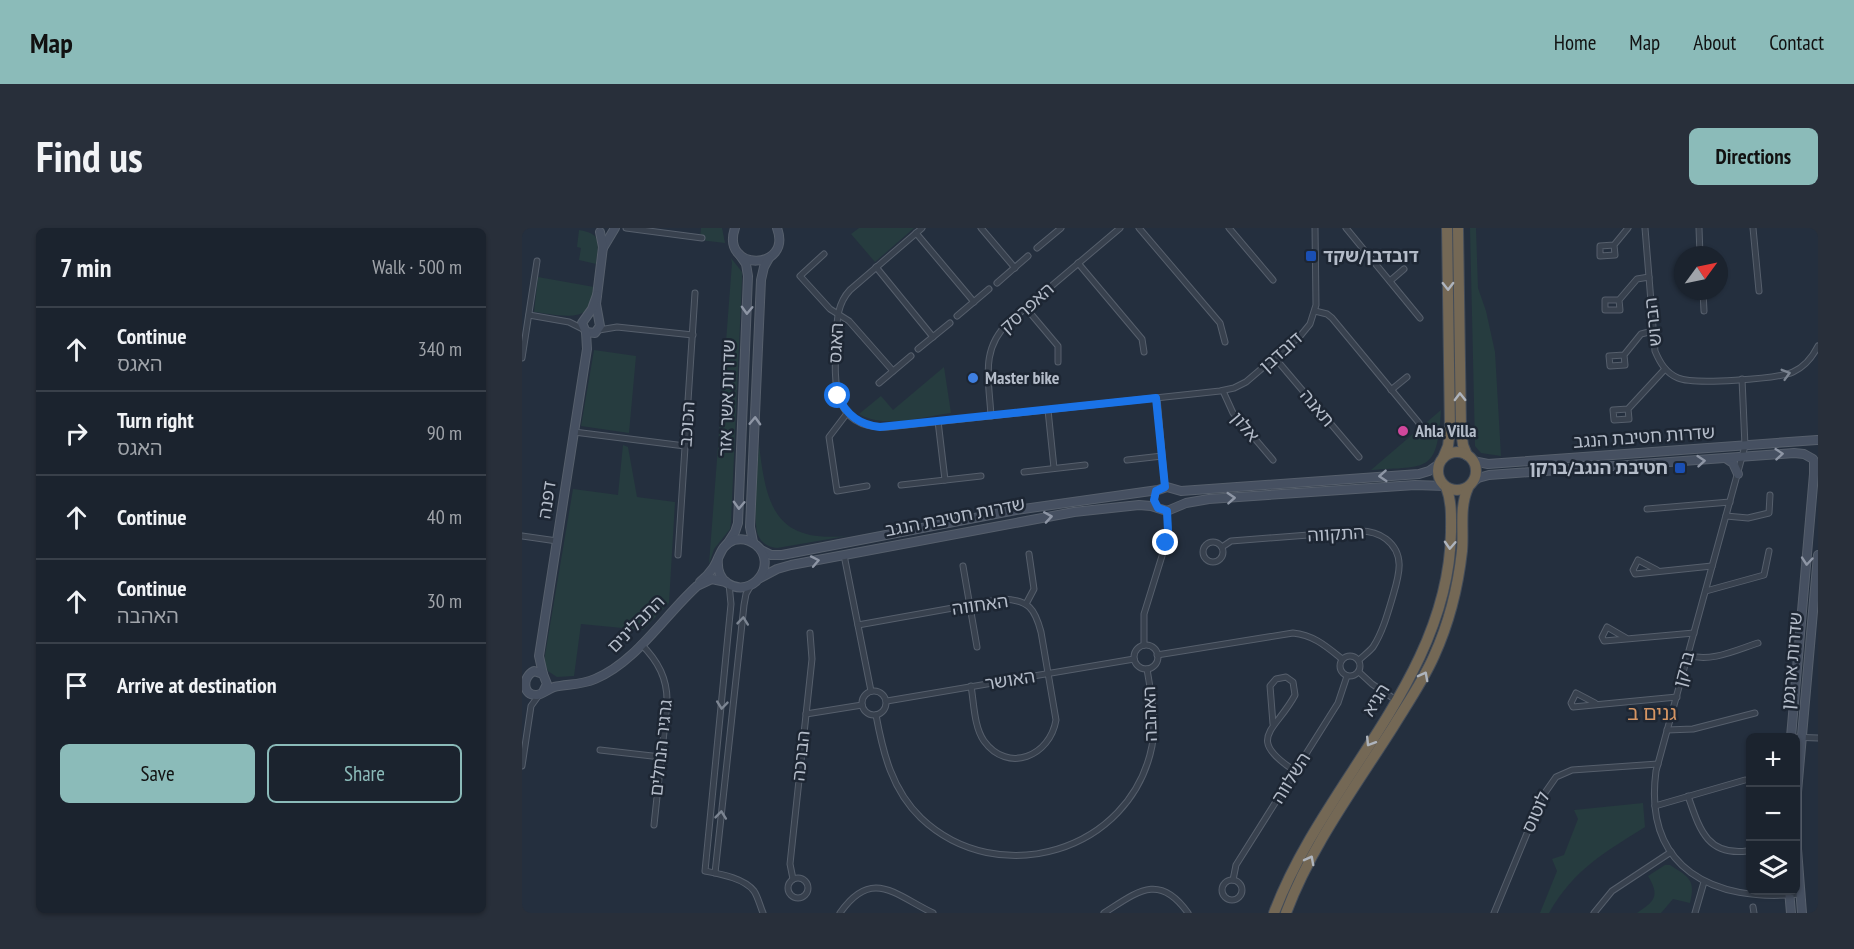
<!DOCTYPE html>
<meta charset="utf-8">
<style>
:root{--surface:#1b232e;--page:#282f3a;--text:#f1f3f6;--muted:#a0a4aa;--line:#39404a;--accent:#8bbbb9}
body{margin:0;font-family:"PT Sans Narrow","Noto Sans Hebrew",sans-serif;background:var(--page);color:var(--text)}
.controls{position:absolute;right:18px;bottom:18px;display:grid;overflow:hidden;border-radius:9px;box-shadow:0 2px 4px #0004}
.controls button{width:54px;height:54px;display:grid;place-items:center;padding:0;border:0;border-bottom:2px solid var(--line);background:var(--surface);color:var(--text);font:30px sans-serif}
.compass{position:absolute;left:1152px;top:18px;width:54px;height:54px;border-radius:50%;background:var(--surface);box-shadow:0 2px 4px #0004;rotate:57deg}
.stop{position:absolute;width:18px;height:18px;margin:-14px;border:4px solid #1a73e8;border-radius:50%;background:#fff}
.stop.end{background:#1a73e8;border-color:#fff;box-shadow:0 2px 6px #0008}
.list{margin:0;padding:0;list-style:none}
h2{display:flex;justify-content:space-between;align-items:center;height:78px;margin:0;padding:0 24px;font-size:26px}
h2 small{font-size:20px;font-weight:400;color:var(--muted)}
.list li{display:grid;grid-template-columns:39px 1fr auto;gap:18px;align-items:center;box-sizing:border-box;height:84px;padding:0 24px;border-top:2px solid var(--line)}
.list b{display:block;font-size:22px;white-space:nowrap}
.list p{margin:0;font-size:20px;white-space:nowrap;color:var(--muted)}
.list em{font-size:20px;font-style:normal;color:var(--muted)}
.actions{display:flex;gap:12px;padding:18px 24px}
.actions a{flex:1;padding:14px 0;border:2px solid var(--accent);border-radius:9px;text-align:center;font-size:21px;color:var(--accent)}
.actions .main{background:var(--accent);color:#111}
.icon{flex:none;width:33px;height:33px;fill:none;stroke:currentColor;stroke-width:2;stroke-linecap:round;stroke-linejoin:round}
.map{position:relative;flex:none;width:1296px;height:685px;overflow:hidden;border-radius:9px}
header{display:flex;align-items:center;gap:36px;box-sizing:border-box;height:84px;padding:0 30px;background:var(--accent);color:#111}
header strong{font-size:28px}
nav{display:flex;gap:33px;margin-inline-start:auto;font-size:21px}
.intro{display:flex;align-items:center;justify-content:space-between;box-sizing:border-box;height:144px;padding:0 36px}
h1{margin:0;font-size:42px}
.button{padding:15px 27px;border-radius:9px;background:var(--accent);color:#111;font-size:21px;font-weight:700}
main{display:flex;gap:36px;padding:0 36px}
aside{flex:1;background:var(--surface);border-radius:9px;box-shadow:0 2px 4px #0004}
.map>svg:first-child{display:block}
.green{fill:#263c3f}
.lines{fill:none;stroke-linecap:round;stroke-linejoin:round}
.street-casing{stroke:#565f6c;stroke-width:7}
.secondary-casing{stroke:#565f6c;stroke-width:10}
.highway-casing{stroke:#434c59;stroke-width:12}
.street{stroke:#38414e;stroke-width:5}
.secondary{stroke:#465061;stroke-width:8}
.highway{stroke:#746855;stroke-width:10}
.oneway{stroke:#aeb4bd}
.oneway2{stroke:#8e96a5}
.oneway3{stroke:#7c8592}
.route{stroke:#1a73e8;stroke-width:8}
.transit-dot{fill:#1a4fb4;stroke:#1d2633;stroke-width:2}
.shop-dot{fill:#3f7fe0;stroke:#1d2633;stroke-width:2}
.hotel-dot{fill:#d1479c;stroke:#1d2633;stroke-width:2}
.labels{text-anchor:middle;stroke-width:5;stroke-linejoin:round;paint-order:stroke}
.poi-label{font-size:18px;font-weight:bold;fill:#b4bcc9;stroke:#1d2633;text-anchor:start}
.street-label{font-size:18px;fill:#b4bcc9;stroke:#1d2633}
.neighbourhood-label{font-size:20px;fill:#d59563;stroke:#1d2633}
</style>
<header>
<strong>Map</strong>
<nav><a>Home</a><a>Map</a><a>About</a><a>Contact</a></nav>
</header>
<div class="intro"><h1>Find us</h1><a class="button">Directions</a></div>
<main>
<aside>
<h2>7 min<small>Walk · 500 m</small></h2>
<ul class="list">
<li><svg class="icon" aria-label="ahead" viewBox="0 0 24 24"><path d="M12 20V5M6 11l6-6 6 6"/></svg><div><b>Continue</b><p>האגס</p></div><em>340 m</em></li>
<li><svg class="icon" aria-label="right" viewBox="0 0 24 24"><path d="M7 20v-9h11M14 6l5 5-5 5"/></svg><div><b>Turn right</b><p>האגס</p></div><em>90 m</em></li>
<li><svg class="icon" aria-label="ahead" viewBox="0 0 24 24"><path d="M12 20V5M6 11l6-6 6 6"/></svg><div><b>Continue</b></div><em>40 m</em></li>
<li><svg class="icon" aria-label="ahead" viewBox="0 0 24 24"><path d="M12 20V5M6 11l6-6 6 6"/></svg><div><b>Continue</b><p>האהבה</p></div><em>30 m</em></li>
<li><svg class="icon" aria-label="arrive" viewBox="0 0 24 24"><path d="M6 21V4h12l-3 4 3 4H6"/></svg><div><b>Arrive at destination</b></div></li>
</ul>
<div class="actions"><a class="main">Save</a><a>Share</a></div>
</aside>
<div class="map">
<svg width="1296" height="685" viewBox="0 0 1296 685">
<rect width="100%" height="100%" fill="#242f3e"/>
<g class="green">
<path d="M179 0H200L203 15 178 12Z"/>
<path d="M337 0H392L353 34 329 6Z"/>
<path d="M948 0H954L956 60 964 83 973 124 979 228 959 225 953 218Z"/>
<path d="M57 2C81 6 76 15 74 36L57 32 59 20 55 19Z"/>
<path d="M209 30 220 44V52L209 294 208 301 192 321 187 336 210 35Z"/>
<path d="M16 49 72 59C70 67 69 76 64 82 55 93 24 85 12 84Z"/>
<path d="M72 122 114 128 107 205 59 198Z"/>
<path d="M422 139 429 185C400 189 363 201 337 186L359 168 371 182Z"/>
<path d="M919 182C915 245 907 238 849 242Z"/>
<path d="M237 216C244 278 253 315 325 308L255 320C247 319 240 316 236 307 230 292 236 235 237 216Z"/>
<path d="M101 217 106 219 115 269 153 274 147 375 121 402 59 396 52 448 35 449 26 443 22 433 51 261 96 267Z"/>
<path d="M1121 575 1123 599C1082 625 1052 641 1027 685H1018L1035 643 1030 631 1042 627 1056 591 1052 582Z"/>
<path d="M1148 637C1167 649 1174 652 1168 675L1151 671 1139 685H1115C1133 673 1138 668 1126 648L1143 637Z"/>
</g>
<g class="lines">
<g class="street-casing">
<g id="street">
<path d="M104 0 180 10"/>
<path d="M400 0 328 62C314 77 315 95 314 115 312 155 310 202 366 199L698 163 712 160 724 154 779 107 788 96 794 77 793 0"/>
<path d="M459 0 493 40"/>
<path d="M617 0 698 95 703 114"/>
<path d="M707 0 751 52"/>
<path d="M824 0 898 90"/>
<path d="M1123 0 1133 123C1138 135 1144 145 1156 150 1172 157 1255 151 1271 144 1282 139 1290 130 1296 118"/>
<path d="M1177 0 1178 27"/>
<path d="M1231 0 1237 63"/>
<path d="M394 5 452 74"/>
<path d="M1092 17 1078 18V28L1093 27 1092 17 1106 0"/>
<path d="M515 20 539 0"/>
<path d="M302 26 278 48 308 81 327 93 371 143"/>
<path d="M556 35 620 111 622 124"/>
<path d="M354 39 411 109"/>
<path d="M868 53 882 41"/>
<path d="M475 55 506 28"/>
<path d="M1181 63 1182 83"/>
<path d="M1097 72H1083V82H1098L1097 72 1115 51 1127 49"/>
<path d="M504 80 536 118V134"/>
<path d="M793 83 805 86 810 90 897 195"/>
<path d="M7 87 47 94 61 101"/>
<path d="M435 88 467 61"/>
<path d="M77 102 95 99 171 107"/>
<path d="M396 121 428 95"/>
<path d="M1102 127 1087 128 1088 138 1103 137 1102 127 1119 106 1131 103"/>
<path d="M0 130 15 33"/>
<path d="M753 130 837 229"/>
<path d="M1220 151 1223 218 1134 543C1121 641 1192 675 1278 666"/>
<path d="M357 155 389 128"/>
<path d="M869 162 885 149"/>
<path d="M701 163 711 185 751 232"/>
<path d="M635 170 643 259"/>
<path d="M1106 181 1107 191 1092 192 1091 182 1106 181 1143 141"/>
<path d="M526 182 532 240"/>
<path d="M326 184 307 209 315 263 345 258"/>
<path d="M469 188C467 152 458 121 487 94L598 0"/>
<path d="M416 193 423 252"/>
<path d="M52 204 163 218"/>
<path d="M605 232 640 228"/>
<path d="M502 244 563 237"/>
<path d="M379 257 459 248"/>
<path d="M1125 281 1208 274"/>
<path d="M1204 288 1226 290 1247 285 1248 267"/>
<path d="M0 308 35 313"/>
<circle cx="691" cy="324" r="10"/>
<path d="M700 319 709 313 838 303C849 303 856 305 864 311 885 327 876 350 870 371 865 388 860 405 851 419 847 424 841 428 837 432"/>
<path d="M156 327 173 65"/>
<path d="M322 327 349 463"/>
<path d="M441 338 455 419"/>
<path d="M1135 342 1116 332 1111 342 1113 346 1190 338"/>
<path d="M207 356 209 376 183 643C198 646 222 650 232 663 236 669 238 678 241 685"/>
<path d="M1184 363 1242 347 1247 323"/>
<path d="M504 376 512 361 507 326"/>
<path d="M336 397 481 371C507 372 513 381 519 404L534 492C528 528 486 546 462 513 452 499 452 475 449 458"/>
<path d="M1104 410 1085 399 1080 409 1082 413 1172 405"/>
<path d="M119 416C136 433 146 451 145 476L132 597"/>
<path d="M622 417V386L644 315 646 303 645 283"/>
<circle cx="624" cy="429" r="12"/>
<path d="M635 427 771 405C792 407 805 419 820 431"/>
<path d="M1166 427C1188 435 1214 422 1236 415"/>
<circle cx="828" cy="438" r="10"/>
<path d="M837 444 850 456 874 472"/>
<circle cx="352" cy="475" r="12"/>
<path d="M365 473 612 431"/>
<path d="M1073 475 1054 465 1049 475 1051 479 1155 469"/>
<path d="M284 486 340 477"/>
<path d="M354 487C361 525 370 562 399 590 476 663 609 624 630 518 635 493 629 466 625 441"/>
<path d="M751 496 748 458 754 451 764 449 771 454 773 467C754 503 722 510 773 543"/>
<path d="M1145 502 1171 501 1233 485"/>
<path d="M1269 509 1296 510"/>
<path d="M78 522 139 529"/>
<path d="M0 538 9 478 17 467"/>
<path d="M1166 568C1177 599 1184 628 1225 623"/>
<path d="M1133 578 1223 552"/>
<path d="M193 645 222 377 224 366 229 357"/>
<circle cx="276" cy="660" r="10"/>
<path d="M271 651 268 636 290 431 288 405"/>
<circle cx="710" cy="662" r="10"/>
<path d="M711 652 714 637 816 475 825 448"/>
<path d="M1231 679 1232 685"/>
<path d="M318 685C350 639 373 667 411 685"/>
<path d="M582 685C615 664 637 644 666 685"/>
<path d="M972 685 1020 569 1034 549 1050 542 1136 536"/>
<path d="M1072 685 1090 663 1149 624"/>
<path d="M1173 685 1182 654"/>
</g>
</g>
<g class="secondary-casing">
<g id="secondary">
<path d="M213 0C198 44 271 43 255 0"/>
<path d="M81 20 93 0"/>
<path d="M64 104 73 105 78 98 74 76 81 19 78 4"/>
<path d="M1205 231 1211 235 1216 246"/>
<path d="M951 233 966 236 1295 212"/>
<path d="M951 254 956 250 967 247 1272 225 1282 226 1291 231"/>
<path d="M231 314 228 299 239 52 242 39 247 30"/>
<path d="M206 315 213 304 216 295 226 48 224 36 217 26"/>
<path d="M239 322 249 327H260L494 282 636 262 645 259 659 263 897 246 907 243 917 236"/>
<path d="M238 350 255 341 269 337 552 284 617 277 629 278 645 283 664 275 687 271 893 257 923 258"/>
<path d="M178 354C183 350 187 346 191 340 198 330 198 317 212 312 220 310 228 312 234 317 257 336 230 372 205 355 197 349 195 340 196 330"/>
<path d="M21 446 17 428 65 121 64 104 60 95 70 81 75 67"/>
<path d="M21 464 25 456 21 446 12 443C0 449 0 468 15 467 21 466 26 461 32 459 46 456 59 457 73 451 114 434 142 388 175 358L190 351 204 354"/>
<path d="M1269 509 1292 246V233"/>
<path d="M1267 662 1269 685"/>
<path d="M1280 685 1275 621V564L1296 327"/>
</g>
</g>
<g class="highway-casing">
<g id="highway">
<path d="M936 0 939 202 941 217 945 227"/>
<circle cx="935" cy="243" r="19"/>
<path d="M921 230 926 218 928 202 925 0"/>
<path d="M752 685C801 554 927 450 929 304 929 289 930 274 924 259"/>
<path d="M764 685C789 618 833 559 871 499 885 476 901 453 912 428 927 395 936 359 940 323 942 302 937 280 946 260"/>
</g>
</g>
<use href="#street" class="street"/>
<use href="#secondary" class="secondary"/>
<use href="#highway" class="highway"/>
</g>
<defs><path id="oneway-chevron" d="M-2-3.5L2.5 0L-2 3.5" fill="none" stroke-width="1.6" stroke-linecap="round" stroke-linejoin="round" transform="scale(1.5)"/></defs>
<g class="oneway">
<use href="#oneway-chevron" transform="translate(926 58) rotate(89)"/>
<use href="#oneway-chevron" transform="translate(938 169) rotate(-91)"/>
<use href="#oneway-chevron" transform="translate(928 317) rotate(93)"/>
<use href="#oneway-chevron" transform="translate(902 448) rotate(-62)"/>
<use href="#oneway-chevron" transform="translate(848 514) rotate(122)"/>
<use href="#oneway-chevron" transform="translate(788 632) rotate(-62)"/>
</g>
<g class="oneway2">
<use href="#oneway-chevron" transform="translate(225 82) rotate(92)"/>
<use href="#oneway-chevron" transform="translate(233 193) rotate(-88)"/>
<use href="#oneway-chevron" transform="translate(1257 226) rotate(-5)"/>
<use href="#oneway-chevron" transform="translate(1179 233) rotate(-5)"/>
<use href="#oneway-chevron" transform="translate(861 248) rotate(176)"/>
<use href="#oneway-chevron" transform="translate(709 270) rotate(-4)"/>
<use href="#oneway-chevron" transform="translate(217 277) rotate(92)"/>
<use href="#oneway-chevron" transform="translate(526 289) rotate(-9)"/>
<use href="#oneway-chevron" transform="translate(293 333) rotate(-11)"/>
<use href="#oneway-chevron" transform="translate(1285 333) rotate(95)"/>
</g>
<g class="oneway3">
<use href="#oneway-chevron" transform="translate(1264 146) rotate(-16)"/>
<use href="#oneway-chevron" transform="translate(221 393) rotate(-84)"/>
<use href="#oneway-chevron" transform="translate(200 477) rotate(96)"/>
<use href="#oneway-chevron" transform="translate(199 587) rotate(-84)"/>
</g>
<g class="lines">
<path class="route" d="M316 168C324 187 338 197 358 199L634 170 643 259 634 263 632 272 636 280 645 283 646 303 644 315"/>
</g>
<g class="transit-dot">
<rect x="783" y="22" width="12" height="12" rx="3"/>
<rect x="1152" y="234" width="12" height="12" rx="3"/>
</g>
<circle class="shop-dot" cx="451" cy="150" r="6"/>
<circle class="hotel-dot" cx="881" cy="203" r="6"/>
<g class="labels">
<g class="poi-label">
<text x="801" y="34">דובדבן/שקד</text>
<text x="463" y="156">Master bike</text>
<text x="893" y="209">Ahla Villa</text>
<text x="1146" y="246" text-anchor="end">חטיבת הנגב/ברקן</text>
</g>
<g class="street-label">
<text transform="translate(505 80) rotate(-42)" y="6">האפרסק</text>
<text transform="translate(1131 94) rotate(-96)" y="6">הברוש</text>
<text transform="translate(314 115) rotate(-87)" y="6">האגס</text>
<text transform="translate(759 124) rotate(-42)" y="6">דובדבן</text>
<text transform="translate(205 170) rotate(-88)" y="6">שדרות אשר אזר</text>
<text transform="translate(795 180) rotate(50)" y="6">תאנה</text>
<text transform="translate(165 196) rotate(-86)" y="6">הכוכב</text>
<text transform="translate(723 199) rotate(50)" y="6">אלון</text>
<text transform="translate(1122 209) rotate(-4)" y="6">שדרות חטיבת הנגב</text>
<text transform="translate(25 272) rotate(-81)" y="6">דפנה</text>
<text transform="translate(433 289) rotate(-11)" y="6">שדרות חטיבת הנגב</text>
<text transform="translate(814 306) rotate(-3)" y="6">התקווה</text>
<text transform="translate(458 377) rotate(-8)" y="6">האחווה</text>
<text transform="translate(114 396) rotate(-45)" y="6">התבלינים</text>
<text transform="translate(1270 433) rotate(-85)" y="6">שדרות ארגמן</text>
<text transform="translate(1162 441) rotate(-75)" y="6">ברקן</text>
<text transform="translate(488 452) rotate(-9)" y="6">האושר</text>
<text transform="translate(854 472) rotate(-58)" y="6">הגיא</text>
<text transform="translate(628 486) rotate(-92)" y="6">האהבה</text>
<text transform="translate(139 520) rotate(-84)" y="6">גרגיר הנחלים</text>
<text transform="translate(279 528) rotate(-84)" y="6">הברכה</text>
<text transform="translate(769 550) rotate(-58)" y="6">השלווה</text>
<text transform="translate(1014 584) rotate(-66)" y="6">לוטוס</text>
</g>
<g class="neighbourhood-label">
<text x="1130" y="492">גנים ב</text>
</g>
</g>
</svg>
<div class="controls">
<button>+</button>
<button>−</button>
<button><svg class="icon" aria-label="layers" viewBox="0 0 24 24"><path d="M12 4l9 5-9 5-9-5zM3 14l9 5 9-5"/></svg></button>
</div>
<svg class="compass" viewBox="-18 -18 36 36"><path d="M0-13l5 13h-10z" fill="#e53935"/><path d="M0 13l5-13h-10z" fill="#a0a4aa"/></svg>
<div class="stop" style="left:316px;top:168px"></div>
<div class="stop end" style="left:644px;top:315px"></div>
</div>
</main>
